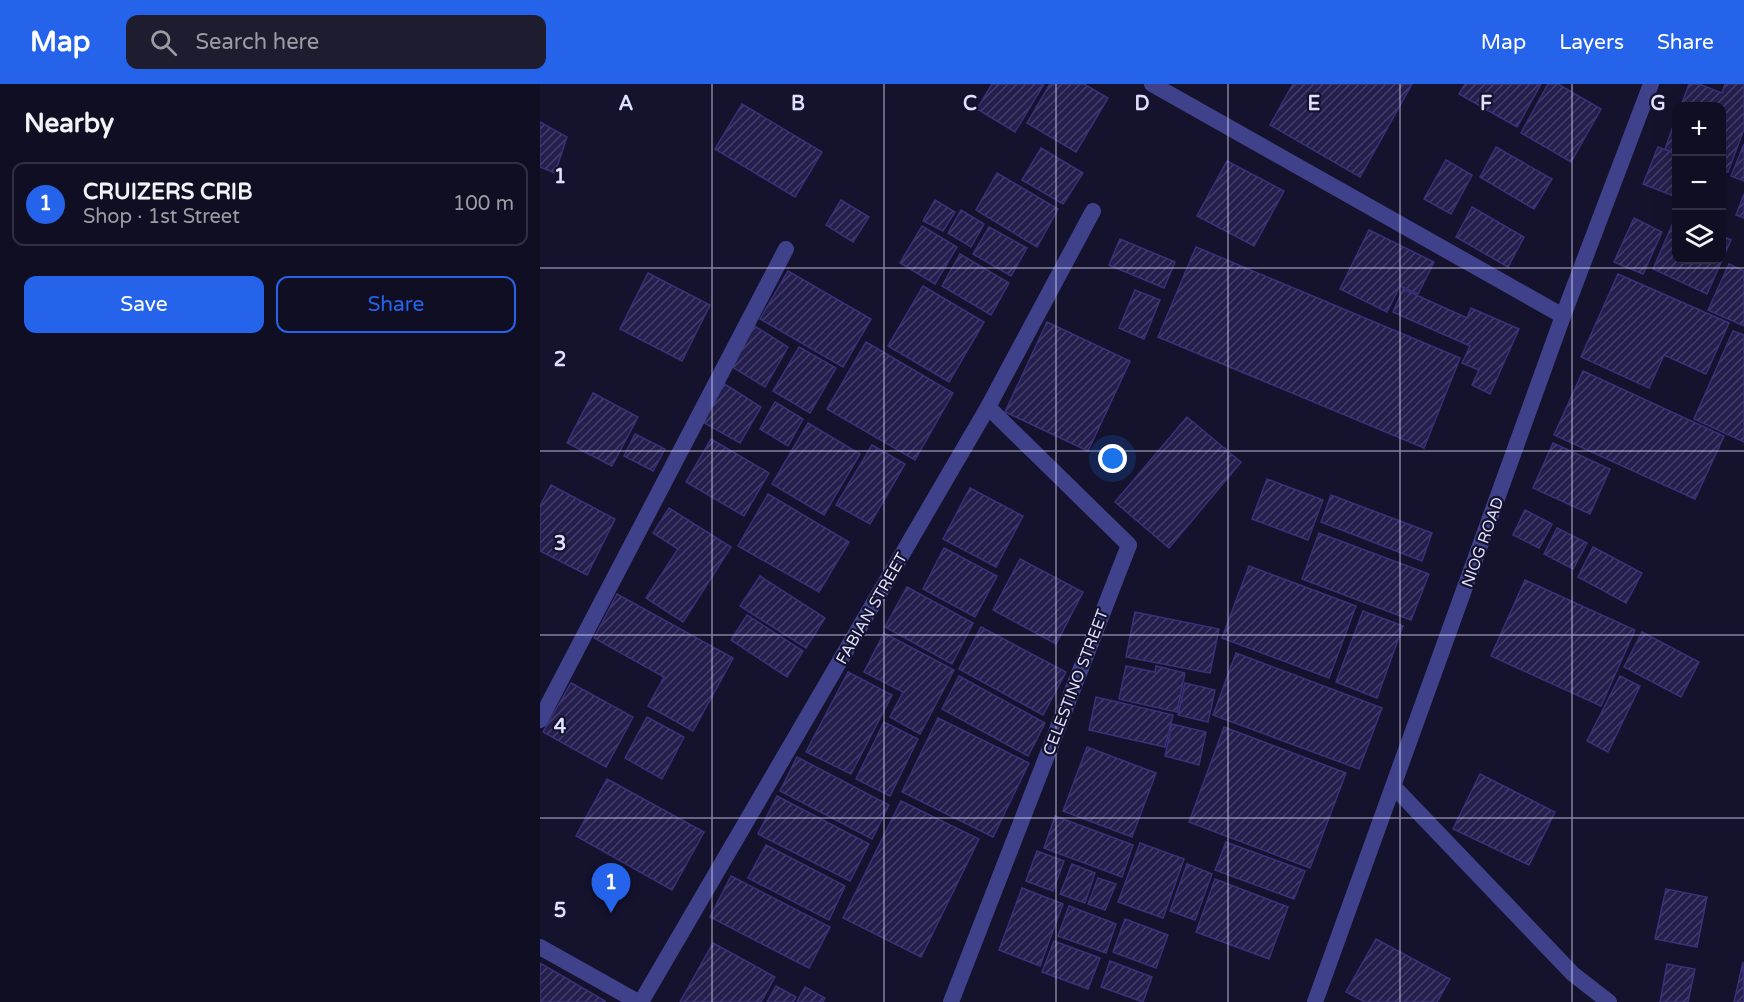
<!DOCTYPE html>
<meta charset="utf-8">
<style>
:root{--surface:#100e22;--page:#1e1c2f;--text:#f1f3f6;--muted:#9c9ca5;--line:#302e40;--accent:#2563eb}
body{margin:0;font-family:"Varela Round",sans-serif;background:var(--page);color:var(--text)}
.controls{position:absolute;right:18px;top:18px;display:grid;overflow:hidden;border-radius:12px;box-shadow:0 6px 24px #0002}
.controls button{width:54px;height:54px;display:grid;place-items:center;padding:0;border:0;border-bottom:2px solid var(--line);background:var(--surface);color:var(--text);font:30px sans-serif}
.you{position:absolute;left:573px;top:375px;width:21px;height:21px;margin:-15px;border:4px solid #fff;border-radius:50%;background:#1a73e8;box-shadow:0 0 0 9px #1a73e833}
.badge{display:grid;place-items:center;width:39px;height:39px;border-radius:50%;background:var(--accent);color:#fff;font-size:20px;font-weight:700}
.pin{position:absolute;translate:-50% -50px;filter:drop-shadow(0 2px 3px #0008)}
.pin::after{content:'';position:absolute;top:32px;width:21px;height:18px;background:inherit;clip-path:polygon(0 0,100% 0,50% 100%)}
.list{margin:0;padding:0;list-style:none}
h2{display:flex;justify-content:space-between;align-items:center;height:78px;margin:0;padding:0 24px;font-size:26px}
h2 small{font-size:20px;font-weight:400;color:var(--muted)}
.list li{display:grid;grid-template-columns:39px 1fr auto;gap:18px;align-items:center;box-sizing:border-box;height:84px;margin:0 12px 12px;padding:0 12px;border:2px solid var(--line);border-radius:12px}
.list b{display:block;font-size:22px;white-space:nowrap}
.list p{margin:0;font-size:20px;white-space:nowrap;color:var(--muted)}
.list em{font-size:20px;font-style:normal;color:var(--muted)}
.actions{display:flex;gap:12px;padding:18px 24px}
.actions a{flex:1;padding:14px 0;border:2px solid var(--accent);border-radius:12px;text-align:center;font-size:21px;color:var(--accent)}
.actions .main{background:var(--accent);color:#fff}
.icon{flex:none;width:33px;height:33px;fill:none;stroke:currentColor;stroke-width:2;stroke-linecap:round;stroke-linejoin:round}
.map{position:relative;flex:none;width:1204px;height:918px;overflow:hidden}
header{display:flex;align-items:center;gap:36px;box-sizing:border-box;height:84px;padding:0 30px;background:var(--accent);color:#fff}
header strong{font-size:28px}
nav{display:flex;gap:33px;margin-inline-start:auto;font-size:21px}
.search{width:420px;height:54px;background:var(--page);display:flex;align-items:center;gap:15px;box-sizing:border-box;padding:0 21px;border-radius:12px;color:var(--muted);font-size:22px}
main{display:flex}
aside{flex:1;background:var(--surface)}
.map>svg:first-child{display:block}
.building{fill:url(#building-hatch);stroke:#393179;stroke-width:1.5}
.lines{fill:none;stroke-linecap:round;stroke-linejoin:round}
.minor{stroke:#3f428a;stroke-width:16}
.tertiary{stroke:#3f428a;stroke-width:16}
.grid{fill:none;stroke:#dfdffe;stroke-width:1.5;stroke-opacity:0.55}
.labels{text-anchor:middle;stroke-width:4.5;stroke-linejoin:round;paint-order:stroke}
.street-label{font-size:16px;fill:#dfdffe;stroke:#15122d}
.grid-label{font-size:20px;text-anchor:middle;font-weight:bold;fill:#dfdffe;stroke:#15122d;stroke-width:4.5;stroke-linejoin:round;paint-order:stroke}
</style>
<header>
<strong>Map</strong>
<div class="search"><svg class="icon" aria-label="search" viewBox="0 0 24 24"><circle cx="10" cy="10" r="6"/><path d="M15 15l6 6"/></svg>Search here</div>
<nav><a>Map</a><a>Layers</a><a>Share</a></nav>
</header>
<main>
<aside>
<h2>Nearby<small></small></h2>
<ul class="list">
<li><span class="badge">1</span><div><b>CRUIZERS CRIB</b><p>Shop · 1st Street</p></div><em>100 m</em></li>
</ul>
<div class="actions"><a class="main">Save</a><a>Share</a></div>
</aside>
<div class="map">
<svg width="1204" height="918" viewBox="0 0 1204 918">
<defs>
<pattern id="building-hatch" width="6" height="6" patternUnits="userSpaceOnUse" patternTransform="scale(1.5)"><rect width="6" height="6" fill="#241f4d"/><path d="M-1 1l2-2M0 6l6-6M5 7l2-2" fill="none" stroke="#433f68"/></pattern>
</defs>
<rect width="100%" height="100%" fill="#15122d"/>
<g class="building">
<path d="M452 0H504L475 48 437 25Z"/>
<path d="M510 0H544L568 14 536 68 487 39Z"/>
<path d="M753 0H872L820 93 730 41Z"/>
<path d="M925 0H1001L977 43 919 10Z"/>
<path d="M1008 0H1018L1061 25 1031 78 981 49Z"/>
<path d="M1149 0H1159L1182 9 1185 0H1204V45L1188 88 1182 86V22H1141Z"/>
<path d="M202 20 282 68 255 113 175 65Z"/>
<path d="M1136 34V70L1125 65Z"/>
<path d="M0 38 27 53 15 89 0 83Z"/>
<path d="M1204 60V97L1191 92Z"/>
<path d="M956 63 1012 95 994 125 940 93Z"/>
<path d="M1118 63 1136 70V113L1103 100Z"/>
<path d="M501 64 543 89 523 120 482 96Z"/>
<path d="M906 76 932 91 911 130 884 115Z"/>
<path d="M687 77 744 107 714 162 657 132Z"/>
<path d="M457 89 518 125 497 163 436 126Z"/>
<path d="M1204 110V134L1196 131Z"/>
<path d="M301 116 329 133 313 158 286 141Z"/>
<path d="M395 116 415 128 403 147 383 137Z"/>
<path d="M932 123 984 153 968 183 916 153Z"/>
<path d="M421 126 444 140 431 163 408 149Z"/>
<path d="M1136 132V176H1182V152L1191 156 1167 210 1113 185Z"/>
<path d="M1094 134 1122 148 1103 190 1074 178Z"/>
<path d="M382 142 417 163 395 200 360 179Z"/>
<path d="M449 143 487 164 471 192 433 170Z"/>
<path d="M829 146 894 178 878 210 860 202 847 228 800 205Z"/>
<path d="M580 155 635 178 624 204 569 181Z"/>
<path d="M656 163 920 274 884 364 618 253Z"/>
<path d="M420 170 469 199 451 231 402 202Z"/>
<path d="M1189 180 1204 187V242L1168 226Z"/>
<path d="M248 187 331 235 303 283 220 235Z"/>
<path d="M108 189 170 221 142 277 80 245Z"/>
<path d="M1078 190 1189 239 1166 290 1124 271 1109 304 1041 273Z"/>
<path d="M383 202 444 238 409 298 348 262Z"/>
<path d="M863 205 927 234 931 224 979 245 950 310 932 301 939 286 922 279 930 262 853 228Z"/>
<path d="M595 206 620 216 604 255 579 244Z"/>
<path d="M507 238 590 277 548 367 465 328Z"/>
<path d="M213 241 248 263 225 303 189 281Z"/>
<path d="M1193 247 1204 251V358L1154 335Z"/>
<path d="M326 258 413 309 375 376 287 325Z"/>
<path d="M259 263 296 284 270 329 233 307Z"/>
<path d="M1043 287 1184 352 1155 415 1014 351Z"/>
<path d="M183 299 221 323 200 359 161 337Z"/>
<path d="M53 309 98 333 72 382 27 359Z"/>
<path d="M235 318 263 335 248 362 220 345Z"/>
<path d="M647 333 701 378 629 464 575 418Z"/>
<path d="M268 339 320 370 284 431 232 400Z"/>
<path d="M95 350 125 365 113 387 84 372Z"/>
<path d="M171 355 229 389 204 432 146 398Z"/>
<path d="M1013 359 1070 385 1050 430 993 404Z"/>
<path d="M332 361 365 380 330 440 296 421Z"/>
<path d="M727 395 783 416 768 456 712 435Z"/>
<path d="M11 401 75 435 47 491 0 467V422Z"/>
<path d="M430 404 483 432 456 483 403 455Z"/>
<path d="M228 410 309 458 279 508 198 462Z"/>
<path d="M791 411 892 449 882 477 781 438Z"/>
<path d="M129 424 191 463 143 538 106 514 138 465 113 449Z"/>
<path d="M985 426 1012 440 999 464 973 451Z"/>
<path d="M1017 444 1047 459 1033 485 1004 470Z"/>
<path d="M779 449 889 490 871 536 762 495Z"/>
<path d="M1053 463 1102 489 1086 519 1038 493Z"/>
<path d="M404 464 457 492 435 533 383 505Z"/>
<path d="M480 475 543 508 516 560 453 526Z"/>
<path d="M709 482 816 522 789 594 682 554Z"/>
<path d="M220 492 285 534 266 564 200 522Z"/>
<path d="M985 496 1095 546 1061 622 951 572Z"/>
<path d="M367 503 433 539 412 580 345 543Z"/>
<path d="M77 510 193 574 153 647 108 622 124 593 54 554Z"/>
<path d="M823 527 863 542 837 614 796 598Z"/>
<path d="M595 528 679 545 670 589 586 573Z"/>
<path d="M207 531 263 567 247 593 191 556Z"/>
<path d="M441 543 526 588 503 631 419 585Z"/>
<path d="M1102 548 1159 578 1141 613 1084 583Z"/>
<path d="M344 549 414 586 380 650 350 633 363 608 324 588Z"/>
<path d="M696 569 842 624 819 685 673 631Z"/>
<path d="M586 582 615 588 616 582 645 589 637 628 579 615Z"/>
<path d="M308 588 352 611 311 690 266 668Z"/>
<path d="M419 592 505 639 488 672 402 625Z"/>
<path d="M1080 592 1100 602 1068 668 1047 657Z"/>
<path d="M31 599 93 633 66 683 3 648Z"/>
<path d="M645 599 675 606 668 638 638 631Z"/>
<path d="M556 613 633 631 625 663 549 646Z"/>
<path d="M107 633 144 653 122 695 85 674Z"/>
<path d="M398 634 489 679 453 753 362 708Z"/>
<path d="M344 638 378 655 350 712 316 695Z"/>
<path d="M632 640 666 648 659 681 625 672Z"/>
<path d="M684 643 806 689 770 784 649 738Z"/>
<path d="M547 663 616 689 592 753 523 727Z"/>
<path d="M257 673 349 721 332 755 240 707Z"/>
<path d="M940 690 1015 728 989 781 913 745Z"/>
<path d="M67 695 164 748 132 806 36 752Z"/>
<path d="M237 712 329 760 310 797 218 750Z"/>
<path d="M361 717 439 755 381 873 303 834Z"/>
<path d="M515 732 593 761 582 793 504 764Z"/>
<path d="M686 758 765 787 754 815 675 786Z"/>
<path d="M600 759 644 775 623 834 578 818Z"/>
<path d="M226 761 305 802 289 836 208 794Z"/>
<path d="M497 767 524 777 513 807 486 797Z"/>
<path d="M532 780 555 789 545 819 520 810Z"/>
<path d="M647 780 672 790 655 836 630 827Z"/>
<path d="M191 792 290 843 269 884 170 833Z"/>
<path d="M558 794 576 800 565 826 548 820Z"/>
<path d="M675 795 748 823 729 875 656 848Z"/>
<path d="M482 804 523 820 500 882 459 866Z"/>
<path d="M1126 805 1167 813 1157 863 1115 855Z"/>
<path d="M529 822 576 840 566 869 518 852Z"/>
<path d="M585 835 628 851 616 884 573 868Z"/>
<path d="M836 855 910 895 897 918H825L806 908Z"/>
<path d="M514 857 560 874 548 905 502 888Z"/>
<path d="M173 859 235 893 221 918H140Z"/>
<path d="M570 877 612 893 603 918 561 903Z"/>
<path d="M1203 878 1204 918H1194Z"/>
<path d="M0 879 65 917V918H0Z"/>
<path d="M1127 880 1155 885 1148 918H1120Z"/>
<path d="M236 902 256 913 253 918H227Z"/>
<path d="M265 903 285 914 283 918H257Z"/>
</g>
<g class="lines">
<g class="minor">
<path d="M612 0 1023 232"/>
<path d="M0 636 246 165"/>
<path d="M854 703 1033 890 1069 918"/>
<path d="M0 863 98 918"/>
<path d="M101 918 448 323 553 127"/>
<path d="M411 918 589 461 448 323"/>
</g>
<path class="tertiary" d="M775 918 1023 232 1111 0"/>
</g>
<path class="grid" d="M172 0V918M344 0V918M516 0V918M688 0V918M860 0V918M1032 0V918M0 184H1204M0 367H1204M0 551H1204M0 734H1204"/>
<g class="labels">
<g class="street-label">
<text transform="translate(942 458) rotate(-70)" y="6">NIOG ROAD</text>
<text transform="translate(331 524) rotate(-60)" y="6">FABIAN STREET</text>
<text transform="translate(535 598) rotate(-69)" y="6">CELESTINO STREET</text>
</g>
</g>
<g class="grid-label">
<text x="86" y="26">A</text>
<text x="258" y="26">B</text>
<text x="430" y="26">C</text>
<text x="602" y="26">D</text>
<text x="774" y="26">E</text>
<text x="946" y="26">F</text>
<text x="1118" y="26">G</text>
<text x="20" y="99">1</text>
<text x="20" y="282">2</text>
<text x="20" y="466">3</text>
<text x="20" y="649">4</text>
<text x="20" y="833">5</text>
</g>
</svg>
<div class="controls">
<button>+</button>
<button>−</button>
<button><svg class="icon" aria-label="layers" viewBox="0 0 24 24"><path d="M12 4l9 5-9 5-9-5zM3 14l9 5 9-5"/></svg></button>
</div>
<div class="you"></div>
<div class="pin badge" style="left:71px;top:829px">1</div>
</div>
</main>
